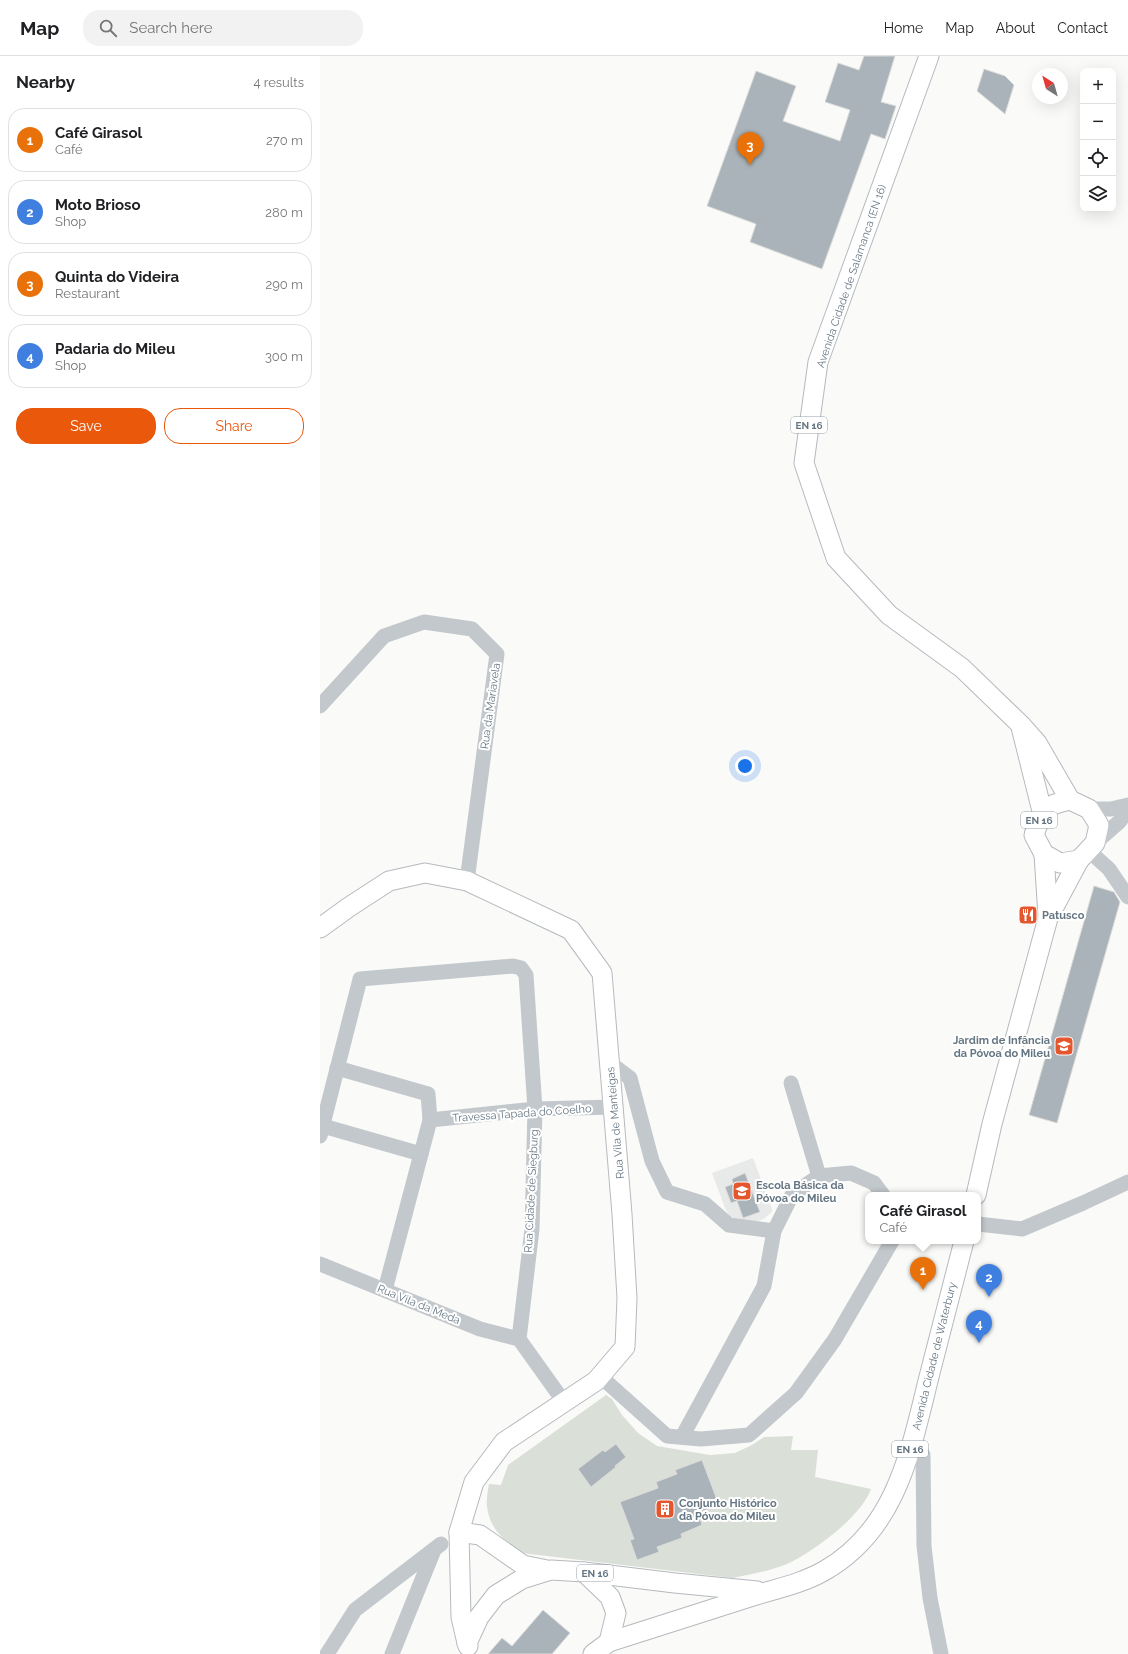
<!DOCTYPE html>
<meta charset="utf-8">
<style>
:root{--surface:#fff;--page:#f2f2f2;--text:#202124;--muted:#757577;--line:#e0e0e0;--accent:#ea580c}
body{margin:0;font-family:Raleway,sans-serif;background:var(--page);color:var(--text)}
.controls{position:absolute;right:12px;top:12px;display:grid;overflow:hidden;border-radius:8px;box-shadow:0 4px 16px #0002}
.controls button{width:36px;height:36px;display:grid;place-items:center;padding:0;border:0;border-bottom:1px solid var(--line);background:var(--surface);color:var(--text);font:20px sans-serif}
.compass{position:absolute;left:712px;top:12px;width:36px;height:36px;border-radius:50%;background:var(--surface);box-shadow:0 4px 16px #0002;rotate:323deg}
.you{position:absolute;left:425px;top:710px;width:14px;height:14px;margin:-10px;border:3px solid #fff;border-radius:50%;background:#1a73e8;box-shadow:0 0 0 6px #1a73e833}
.badge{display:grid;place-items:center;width:26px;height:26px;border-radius:50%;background:var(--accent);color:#fff;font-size:13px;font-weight:700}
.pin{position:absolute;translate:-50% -33px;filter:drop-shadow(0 1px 2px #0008)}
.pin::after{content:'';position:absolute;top:21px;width:14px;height:12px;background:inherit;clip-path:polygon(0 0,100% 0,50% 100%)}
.popup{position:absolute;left:545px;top:1136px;width:116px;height:52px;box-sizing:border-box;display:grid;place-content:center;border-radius:8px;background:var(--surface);filter:drop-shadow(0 1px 3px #0005);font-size:13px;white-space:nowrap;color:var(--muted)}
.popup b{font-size:15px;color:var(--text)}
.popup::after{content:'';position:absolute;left:50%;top:100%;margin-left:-8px;border:8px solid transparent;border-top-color:var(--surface)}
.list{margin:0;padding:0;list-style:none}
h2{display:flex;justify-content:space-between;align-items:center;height:52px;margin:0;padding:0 16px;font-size:17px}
h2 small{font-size:13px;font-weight:400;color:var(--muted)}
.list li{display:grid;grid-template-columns:26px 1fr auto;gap:12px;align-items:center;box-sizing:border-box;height:64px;margin:0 8px 8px;padding:0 8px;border:1px solid var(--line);border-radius:16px}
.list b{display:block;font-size:15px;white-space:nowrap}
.list p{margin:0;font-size:13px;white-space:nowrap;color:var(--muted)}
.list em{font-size:13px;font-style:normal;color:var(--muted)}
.actions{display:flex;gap:8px;padding:12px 16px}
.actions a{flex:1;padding:9px 0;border:1px solid var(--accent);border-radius:16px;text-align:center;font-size:14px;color:var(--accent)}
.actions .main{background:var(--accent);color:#fff}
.icon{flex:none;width:22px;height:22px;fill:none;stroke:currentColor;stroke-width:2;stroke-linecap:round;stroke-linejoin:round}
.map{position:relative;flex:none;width:808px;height:1598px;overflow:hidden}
header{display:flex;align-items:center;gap:24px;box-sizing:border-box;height:56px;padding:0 20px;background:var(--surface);border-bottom:1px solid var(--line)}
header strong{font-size:19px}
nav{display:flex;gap:22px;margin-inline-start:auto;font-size:14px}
.search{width:280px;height:36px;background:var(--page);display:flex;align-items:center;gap:10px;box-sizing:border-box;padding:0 14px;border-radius:16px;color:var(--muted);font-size:15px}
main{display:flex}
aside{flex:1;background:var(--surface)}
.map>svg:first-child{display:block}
.built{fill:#e8e9e9}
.green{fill:#dadfd7}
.building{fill:#aab3b9;stroke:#dcdcda}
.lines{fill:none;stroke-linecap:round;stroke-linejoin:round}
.major-casing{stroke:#b5babe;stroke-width:21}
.minor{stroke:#c3c8cc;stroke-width:15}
.major{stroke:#fff;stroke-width:19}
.labels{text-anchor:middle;stroke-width:4;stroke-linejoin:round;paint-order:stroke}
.shield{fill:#fff;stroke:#939fa8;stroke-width:1}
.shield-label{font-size:10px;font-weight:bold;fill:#657683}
.street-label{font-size:11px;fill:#657683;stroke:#fff}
.poi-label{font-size:11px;font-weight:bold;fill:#657683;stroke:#fff;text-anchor:start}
</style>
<header>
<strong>Map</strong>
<div class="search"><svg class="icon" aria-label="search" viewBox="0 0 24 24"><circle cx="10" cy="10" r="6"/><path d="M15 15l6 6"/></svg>Search here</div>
<nav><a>Home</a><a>Map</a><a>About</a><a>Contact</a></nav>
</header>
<main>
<aside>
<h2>Nearby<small>4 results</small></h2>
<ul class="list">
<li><span class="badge" style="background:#e8710a">1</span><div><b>Café Girasol</b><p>Café</p></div><em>270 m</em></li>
<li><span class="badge" style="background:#3f7fe0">2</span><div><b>Moto Brioso</b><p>Shop</p></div><em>280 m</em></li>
<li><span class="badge" style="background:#e8710a">3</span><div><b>Quinta do Videira</b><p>Restaurant</p></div><em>290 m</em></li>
<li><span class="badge" style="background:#3f7fe0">4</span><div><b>Padaria do Mileu</b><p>Shop</p></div><em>300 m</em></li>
</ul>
<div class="actions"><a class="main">Save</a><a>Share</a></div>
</aside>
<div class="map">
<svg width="808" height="1598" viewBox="0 0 808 1598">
<rect width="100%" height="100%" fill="#fafaf8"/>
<path class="built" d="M433 1102 452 1153V1156L445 1162 436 1166 415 1163 409 1159 405 1152 392 1117Z"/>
<path class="green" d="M286 1339 292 1343 302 1359 318 1377 337 1390 390 1399 415 1397 432 1389 444 1381 473 1380 471 1394H498L495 1421 551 1433C541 1461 493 1496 467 1508 450 1515 431 1518 413 1522L201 1497C184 1485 169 1472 167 1450 166 1443 168 1435 169 1428L181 1429 188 1409Z"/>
<g class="building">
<path d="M544 0H575L561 46 576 50 565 83 551 78 502 213 430 186 436 168 387 150 436 15 476 30 463 65 520 85 530 54 505 46 518 7 539 14Z"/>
<path d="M664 13 685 20 694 29 685 58 657 35Z"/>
<path d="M774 830 794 836 800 846 737 1067 709 1059Z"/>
<path d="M425 1117 440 1156 423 1162 417 1145 411 1147 405 1131 413 1128 412 1123Z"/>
<path d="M296 1388 306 1401 295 1410 296 1411 271 1431 258 1413 283 1394 285 1396Z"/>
<path d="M382 1404 399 1449 378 1457 382 1469 361 1478 362 1482 337 1491 339 1496 317 1504 310 1484 314 1483 300 1446 338 1432 336 1426 357 1418 355 1414Z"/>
<path d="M223 1554 250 1577 232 1598H168L182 1582 192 1590Z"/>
</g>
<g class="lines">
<g class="major-casing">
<g id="major">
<path d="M609 0 498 306 484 407 516 502 569 559 642 612 701 669 717 687 750 744"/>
<path d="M701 671 722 755"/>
<path d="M750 744 769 753 779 769 775 787 759 804 740 807 724 798 714 779C723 753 723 750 750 744Z"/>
<path d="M724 798 728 860"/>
<path d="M0 872 29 851 69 825 105 817 147 825 251 874 282 917 302 1158 307 1242 305 1291 276 1325 184 1386 154 1426 139 1476 141 1561 147 1587"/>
<path d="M656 1139 672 1068 728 862 759 804"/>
<path d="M139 1476 160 1479 203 1509 227 1514"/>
<path d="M264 1516 290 1541 296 1557 289 1586"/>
<path d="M148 1590 147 1587 159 1561 176 1539 202 1523 231 1514 264 1516 355 1527 437 1535"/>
<path d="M273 1598 289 1586C336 1571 383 1556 430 1541 455 1533 481 1528 504 1515 578 1473 591 1392 610 1317 621 1273 633 1229 644 1185"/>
</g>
</g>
<g class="minor">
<path d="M0 650 64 580 104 566 152 573 177 598 147 825"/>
<path d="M769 753H791L808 749"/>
<path d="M775 787 799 766 808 755"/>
<path d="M768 794 789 813 808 841"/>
<path d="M290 1007 310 1022 332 1105 347 1136 385 1148 409 1169 454 1175"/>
<path d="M17 1012 108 1038 110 1064 65 1234"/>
<path d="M471 1027 499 1120"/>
<path d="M110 1064 215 1053 294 1051"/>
<path d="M3 1070 101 1098"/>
<path d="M0 1080 40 923 193 910 201 912 206 919 215 1053 212 1173 199 1283 244 1346"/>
<path d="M658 1168 702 1173 763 1147 808 1126"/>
<path d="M0 1208 160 1273 199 1283"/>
<path d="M280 1320 347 1380 381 1383 429 1379 476 1337 515 1283 572 1185"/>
<path d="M362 1381 444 1230 454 1175 472 1139 499 1120 531 1117 554 1127 563 1139"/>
<path d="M594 1381 603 1399 604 1490 610 1542 621 1598"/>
<path d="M7 1598 35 1554 121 1488"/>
<path d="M72 1598 114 1494"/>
</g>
<use href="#major" class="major"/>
</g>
<defs>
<g id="restaurant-square" transform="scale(1)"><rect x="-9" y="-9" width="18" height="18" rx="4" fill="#e4572e" stroke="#fff"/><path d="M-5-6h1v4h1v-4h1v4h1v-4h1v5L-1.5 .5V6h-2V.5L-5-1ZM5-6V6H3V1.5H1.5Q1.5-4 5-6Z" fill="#fff"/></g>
<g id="school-square" transform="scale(1)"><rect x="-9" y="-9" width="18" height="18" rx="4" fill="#e4572e" stroke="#fff"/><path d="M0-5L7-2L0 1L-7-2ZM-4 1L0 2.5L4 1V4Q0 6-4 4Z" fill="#fff"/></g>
<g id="building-square" transform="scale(1)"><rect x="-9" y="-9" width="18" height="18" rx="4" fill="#e4572e" stroke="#fff"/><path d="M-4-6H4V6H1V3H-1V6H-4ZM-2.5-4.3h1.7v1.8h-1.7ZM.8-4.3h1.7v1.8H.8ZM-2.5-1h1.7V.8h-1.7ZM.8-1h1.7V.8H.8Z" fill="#fff"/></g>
</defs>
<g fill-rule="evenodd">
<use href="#restaurant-square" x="708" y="859"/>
<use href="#school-square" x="744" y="990"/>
<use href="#school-square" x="422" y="1135"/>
<use href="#building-square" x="345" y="1453"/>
</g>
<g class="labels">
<g class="shield">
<rect x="471" y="361" width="36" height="16" rx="3"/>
<rect x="701" y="756" width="36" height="16" rx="3"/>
<rect x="572" y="1385" width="36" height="16" rx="3"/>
<rect x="257" y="1509" width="36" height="16" rx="3"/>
</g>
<g class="shield-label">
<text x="489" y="373">EN 16</text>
<text x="719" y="768">EN 16</text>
<text x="590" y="1397">EN 16</text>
<text x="275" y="1521">EN 16</text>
</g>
<g class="street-label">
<text transform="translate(531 220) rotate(-71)" y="4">Avenida Cidade de Salamanca (EN 16)</text>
<text transform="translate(170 650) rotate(-82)" y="4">Rua da Mariavela</text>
<text transform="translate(202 1057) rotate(-4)" y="4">Travessa Tapada do Coelho</text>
<text transform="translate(295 1067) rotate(-95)" y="4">Rua Vila de Manteigas</text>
<text transform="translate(211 1135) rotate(-87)" y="4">Rua Cidade de Siegburg</text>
<text transform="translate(99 1248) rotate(22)" y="4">Rua Vila da Meda</text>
<text transform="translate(614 1300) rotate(-76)" y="4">Avenida Cidade de Waterbury</text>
</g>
<g class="poi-label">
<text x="722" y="863">Patusco</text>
<text x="730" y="988" text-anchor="end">Jardim de Infância<tspan x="730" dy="13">da Póvoa do Mileu</tspan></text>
<text x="436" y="1133">Escola Básica da<tspan x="436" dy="13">Póvoa do Mileu</tspan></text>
<text x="359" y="1451">Conjunto Histórico<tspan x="359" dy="13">da Póvoa do Mileu</tspan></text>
</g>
</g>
</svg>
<div class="controls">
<button>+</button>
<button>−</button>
<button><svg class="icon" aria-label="locate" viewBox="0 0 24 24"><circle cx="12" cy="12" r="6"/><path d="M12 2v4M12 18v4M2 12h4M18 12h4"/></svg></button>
<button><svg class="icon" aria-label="layers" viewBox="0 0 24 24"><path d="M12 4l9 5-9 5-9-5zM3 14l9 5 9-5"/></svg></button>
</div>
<svg class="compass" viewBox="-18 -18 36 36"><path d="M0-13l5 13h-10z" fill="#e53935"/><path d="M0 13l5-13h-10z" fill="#757577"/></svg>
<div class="you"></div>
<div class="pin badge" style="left:603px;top:1234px;background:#e8710a">1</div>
<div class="popup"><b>Café Girasol</b>Café</div>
<div class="pin badge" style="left:669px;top:1241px;background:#3f7fe0">2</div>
<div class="pin badge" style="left:430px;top:109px;background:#e8710a">3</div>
<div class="pin badge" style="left:659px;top:1287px;background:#3f7fe0">4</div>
</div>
</main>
